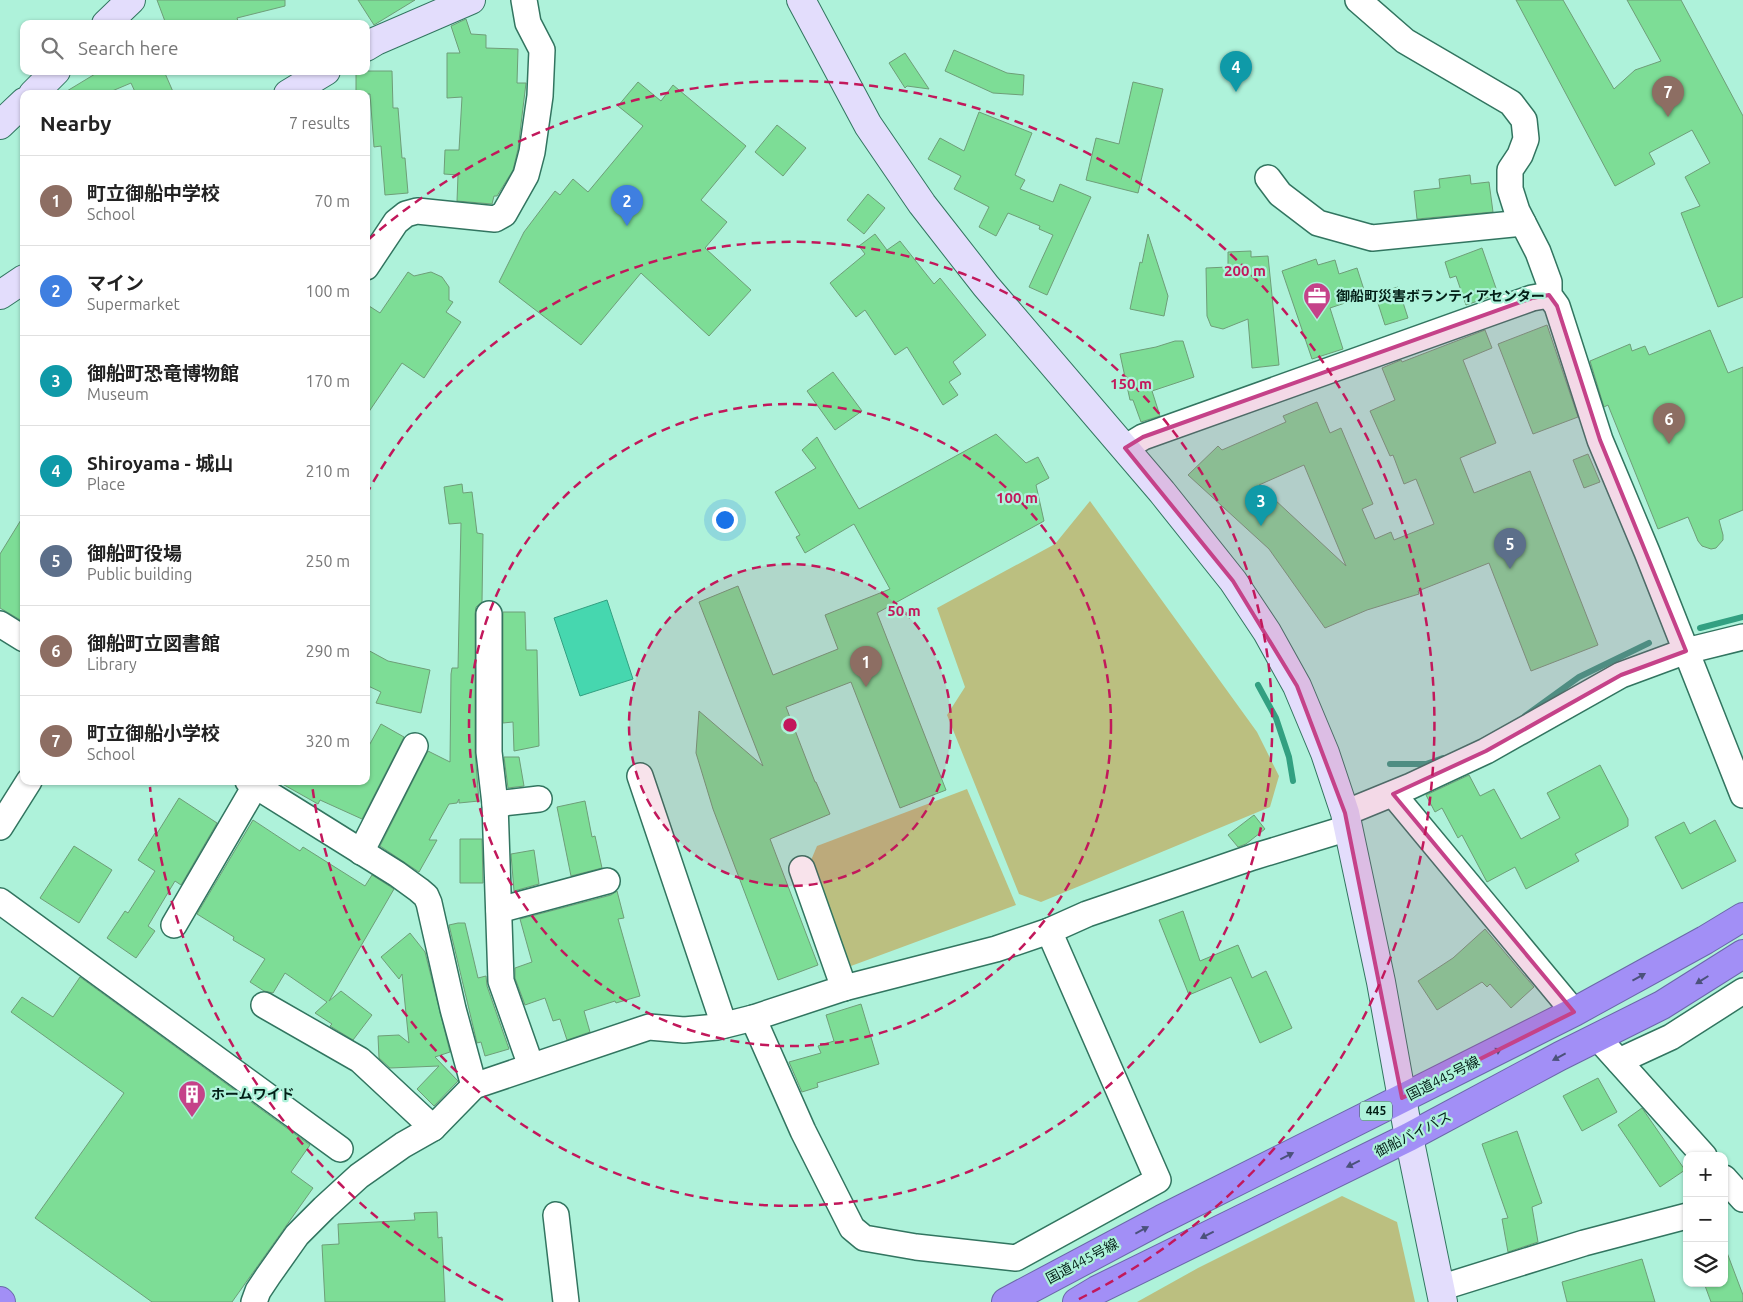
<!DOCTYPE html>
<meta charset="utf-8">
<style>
:root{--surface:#fff;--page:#f2f2f2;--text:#222;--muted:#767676;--line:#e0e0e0;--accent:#c54289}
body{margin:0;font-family:Ubuntu,"Noto Sans JP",sans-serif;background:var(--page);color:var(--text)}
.controls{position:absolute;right:15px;bottom:15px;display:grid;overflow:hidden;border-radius:10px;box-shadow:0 1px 4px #0004}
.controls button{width:45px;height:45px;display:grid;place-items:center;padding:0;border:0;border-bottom:1px solid var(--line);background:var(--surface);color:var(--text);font:25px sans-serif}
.you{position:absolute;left:724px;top:519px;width:18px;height:18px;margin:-12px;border:4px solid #fff;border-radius:50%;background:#1a73e8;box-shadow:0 0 0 8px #1a73e833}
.badge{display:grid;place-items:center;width:32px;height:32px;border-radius:50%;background:var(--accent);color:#fff;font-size:16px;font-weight:700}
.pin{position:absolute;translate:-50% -41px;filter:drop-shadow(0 1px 2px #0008)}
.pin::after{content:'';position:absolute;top:26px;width:18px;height:15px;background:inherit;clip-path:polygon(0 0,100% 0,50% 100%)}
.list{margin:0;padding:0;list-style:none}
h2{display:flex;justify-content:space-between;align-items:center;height:65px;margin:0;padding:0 20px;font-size:21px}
h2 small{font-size:16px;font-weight:400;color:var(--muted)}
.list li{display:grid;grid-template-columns:32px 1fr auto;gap:15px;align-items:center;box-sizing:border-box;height:90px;padding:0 20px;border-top:1px solid var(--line)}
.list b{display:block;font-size:19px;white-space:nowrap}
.list p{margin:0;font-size:16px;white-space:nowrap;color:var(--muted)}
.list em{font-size:16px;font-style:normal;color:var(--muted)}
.icon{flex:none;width:28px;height:28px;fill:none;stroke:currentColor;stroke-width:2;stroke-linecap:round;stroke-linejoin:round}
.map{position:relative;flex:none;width:1743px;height:1302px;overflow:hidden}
.search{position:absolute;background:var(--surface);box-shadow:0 1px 4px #0004;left:20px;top:20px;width:350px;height:55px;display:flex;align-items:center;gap:12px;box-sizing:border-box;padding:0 18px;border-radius:10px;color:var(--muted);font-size:19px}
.panel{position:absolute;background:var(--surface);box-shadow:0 1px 4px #0004;left:20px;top:90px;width:350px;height:695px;border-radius:10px}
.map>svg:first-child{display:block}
.green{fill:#bbbf80}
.water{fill:#46d7af;stroke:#32a081}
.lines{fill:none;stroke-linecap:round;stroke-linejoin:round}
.stream{stroke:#32a081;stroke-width:6}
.building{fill:#7ddd96;stroke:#6e9e78;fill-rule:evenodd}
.street-casing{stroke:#327560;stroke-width:28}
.secondary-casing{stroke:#327560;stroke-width:30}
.highway-casing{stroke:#6a68a8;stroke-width:30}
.street{stroke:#fff;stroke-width:25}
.secondary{stroke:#e3ddfc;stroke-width:28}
.highway{stroke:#a28ff6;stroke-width:28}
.oneway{fill:#4b517b}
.marked{fill:#c54289;fill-opacity:0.2;stroke:#c54289;stroke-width:4;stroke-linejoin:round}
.ring{fill:none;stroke:#c2185b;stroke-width:2.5;stroke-dasharray:9 6}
.labels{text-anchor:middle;stroke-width:4.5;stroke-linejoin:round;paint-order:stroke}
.shield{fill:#aef2da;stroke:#365e52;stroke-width:1}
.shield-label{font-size:12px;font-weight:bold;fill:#031f17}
.poi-label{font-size:14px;font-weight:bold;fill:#031f17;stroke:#aef2da;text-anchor:start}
.street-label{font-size:14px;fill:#031f17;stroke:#aef2da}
.centre{fill:#c2185b;stroke:#aef2da;stroke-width:2.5}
.ring-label{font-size:15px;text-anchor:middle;font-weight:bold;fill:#c2185b;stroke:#aef2da;stroke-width:4.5;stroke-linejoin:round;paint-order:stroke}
</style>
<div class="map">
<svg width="1743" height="1302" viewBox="0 0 1743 1302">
<rect width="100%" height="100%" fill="#aef2da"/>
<g class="green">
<path d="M1090 501 1257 732 1279 776 1270 807 1041 902 1019 894 947 715 965 687 937 608 1055 544Z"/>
<path d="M967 789 1016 905 851 966 809 865 817 846Z"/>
<path d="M1342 1196 1397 1222 1415 1302H1137L1198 1268Z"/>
</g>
<path class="water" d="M607 600 633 679 580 696 554 618Z"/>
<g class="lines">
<g class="stream">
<path d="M1700 628 1743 617"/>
<path d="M1258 685 1276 718 1289 757 1293 781"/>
<path d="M1525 716 1579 677 1649 643"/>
<path d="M1390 764H1426L1443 758"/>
</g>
</g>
<g class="building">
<path d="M157 0H285V6L237 18 239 24H166Z"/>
<path d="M358 0H415L374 25Z"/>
<path d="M1516 0H1563L1614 89 1635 70 1661 61 1627 0H1681L1743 116V297L1718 307 1681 213 1700 206 1685 177 1710 163 1692 130 1649 153 1655 164 1615 186Z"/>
<path d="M466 19 471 34 486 35V48L518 49 517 83H526L518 149 513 170 497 196H494L492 204 457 201 458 175 444 174 445 150H459L462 97 447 98V53H460L451 26Z"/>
<path d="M954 50 1007 73 1024 75 1023 95 993 93 945 71Z"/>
<path d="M905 53 929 89 907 86 905 88 889 63Z"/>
<path d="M100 71H164L174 94H136L131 83 105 94H62Z"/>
<path d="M356 71H392L393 108H398L402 158H405L408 193 385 195 381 146 374 147 370 94H356Z"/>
<path d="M638 82 661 101 673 85 746 146 701 200 727 222 705 248 751 290 709 336 641 273 581 345 499 282 524 232 555 191 560 195 573 179 588 192 643 126 618 106Z"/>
<path d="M1133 82 1163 89 1138 193 1086 180 1096 138 1119 144Z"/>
<path d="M979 112 1032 133 1015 175 1025 180 1020 189 1053 202 1060 184 1091 197 1047 295 1029 287 1053 235 1039 229 1040 226 1008 213 996 236 979 227 989 207 954 189 961 176 928 159 940 138 964 151Z"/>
<path d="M777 125 806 148 783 176 755 152Z"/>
<path d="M1470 175 1471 184 1489 182 1493 212 1417 219 1414 191 1440 188 1439 179Z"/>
<path d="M868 194 885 208 864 234 847 220Z"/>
<path d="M875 234 887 250 900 241 934 284 940 278 986 335 953 362 961 374 949 382 958 395 943 405 907 347 895 355 865 310 856 317 830 283 865 254 859 246Z"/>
<path d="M1148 234 1168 296 1164 316 1130 309 1140 262 1142 263Z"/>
<path d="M1482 248 1498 294 1466 305 1456 276 1450 278 1445 262Z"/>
<path d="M1251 251V257L1268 256 1279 365 1252 368 1248 319 1223 329 1211 326 1207 316 1206 268 1228 267V252Z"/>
<path d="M1316 259 1318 265 1335 260 1339 274 1357 268 1366 296 1330 308 1343 349 1312 359 1282 271Z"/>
<path d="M408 272 414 276 431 272 442 277 449 287V300L453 302 446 312 461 322 424 378 402 363 366 416V304L380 313Z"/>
<path d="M1398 287 1408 318 1385 325 1375 294Z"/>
<path d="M1547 325 1578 417 1533 434 1498 344Z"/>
<path d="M1485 330 1492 348 1463 360 1496 443 1460 458 1474 493 1530 471 1598 645 1531 671 1489 563 1418 591 1419 594 1367 610 1325 628 1269 549 1188 475 1218 446 1222 450 1286 422 1283 416 1317 402 1330 433 1341 428 1373 504 1362 509 1375 539 1391 532 1394 540 1434 524 1416 479 1404 484 1393 455 1390 456 1370 411 1395 400 1382 368 1401 360 1402 362ZM1304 465 1346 566 1259 485Z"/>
<path d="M1710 330 1728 373 1743 367V510L1719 520 1723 535V540L1716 548 1711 549 1702 546 1698 541 1688 517 1658 529 1608 405 1604 407 1590 361 1630 344 1632 351 1645 346 1649 355Z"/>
<path d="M1175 341H1183L1194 377 1152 391 1160 416 1141 422 1133 400H1130L1120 354 1156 347Z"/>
<path d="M833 372 862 411 835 430 807 391Z"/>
<path d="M996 434 1026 463 1038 457 1049 478 1036 485 1044 521 877 613 946 790 900 808 851 682 786 707 815 782H816L830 814 770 839 818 965 778 980 713 809 696 753 699 711 763 766 699 602 738 586 773 675 838 649 825 615 890 589 854 524 805 553 796 537 800 535 775 492 816 468 802 450 817 437 859 509Z"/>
<path d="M1588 454 1600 482 1584 488 1573 460Z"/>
<path d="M462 484 463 493 472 492 477 533 483 534 482 602 476 607 475 614V752L479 801 459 803V799L457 803 449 804 429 840H437L419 872 380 846 428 751 450 762 451 674 452 668H458L461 523 449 524 444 487Z"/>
<path d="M24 515V622L0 608V554Z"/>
<path d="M503 612H525L526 650H537L539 746 514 751 513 722 503 723Z"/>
<path d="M366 649 388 661 430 670 421 713 376 703 381 692 366 685Z"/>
<path d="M381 724 404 737 362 819 320 800 318 804 277 781H366V751Z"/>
<path d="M504 757H519L524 786 508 788Z"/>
<path d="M1600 765 1628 819V826L1575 854 1579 861 1526 889 1515 867 1487 882 1462 835 1458 838 1442 808 1435 812 1426 795 1469 775 1480 796 1494 789 1521 839 1560 818 1547 793Z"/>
<path d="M179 798 217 823 181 885 175 881 148 926 155 931 136 958 107 938 125 911 128 913 155 871 138 860 155 833 156 835Z"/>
<path d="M585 801 592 837 595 836 602 868 571 876 557 807Z"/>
<path d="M1254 815 1265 829 1246 844 1238 847 1228 835Z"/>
<path d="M253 820 300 851 303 847 365 886 372 875 394 889 329 1001 341 991 372 1015 353 1040 330 1026 332 1024 315 1013 327 1002 285 973 273 993 264 991 250 982 265 959 233 940 234 937 197 914Z"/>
<path d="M1715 820 1736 861 1682 889 1655 837 1684 822 1690 834Z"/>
<path d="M460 839H482L483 883H460Z"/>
<path d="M74 846 112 870 79 923 40 898Z"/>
<path d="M534 850 539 884 514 891 511 854Z"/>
<path d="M617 891 624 918 618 919 640 996 616 1003 615 1001 584 1011 590 1032 567 1040 560 1019 553 1021 545 998 525 1005 515 978V968L532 962 520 919 611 895Z"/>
<path d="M1183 911 1200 961 1238 945 1252 978 1266 971 1292 1028 1260 1043 1231 977 1189 995 1159 920Z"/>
<path d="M458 923H465L478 978 486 976 487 986 509 1049 485 1056 481 1042 477 1043 449 925Z"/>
<path d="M1485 929 1534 987 1511 1008 1490 984 1487 987 1482 982 1437 1010 1418 981 1453 958Z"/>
<path d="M410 933 425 952 450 1052 435 1057 458 1081 434 1106 417 1089 439 1066 390 1068 379 1058 378 1036 399 1035 409 1043 402 974 399 979 381 957Z"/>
<path d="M80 977 310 1145 291 1172 313 1188 232 1302H152L35 1218 124 1093 11 1012 22 997 53 1017Z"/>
<path d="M861 1004 879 1064 817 1083 818 1087 802 1092 789 1062 821 1053 818 1046 834 1041 826 1015Z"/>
<path d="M1598 1078 1617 1112 1582 1131 1563 1096Z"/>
<path d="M1642 1108 1685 1170 1660 1187 1618 1125Z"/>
<path d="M1517 1131 1542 1203 1532 1207 1538 1242 1508 1252 1502 1219 1508 1218 1482 1144Z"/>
<path d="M437 1212 438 1238 442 1237 445 1302H325L322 1245 339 1244 338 1224 415 1220 414 1213Z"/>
<path d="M1724 1250H1726L1743 1295V1302H1711L1704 1283H1724Z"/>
<path d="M1642 1259 1655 1302H1567L1562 1282Z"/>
</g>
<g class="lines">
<g class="street-casing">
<g id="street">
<path d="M1358 0 1405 41 1511 103 1524 120 1526 139 1520 155 1510 170V189L1517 211 1538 252 1549 282V295L1557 306 1600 440 1647 552 1743 795"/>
<path d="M1268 178 1280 194 1318 223 1372 238 1523 223"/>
<path d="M366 267 396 222 406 214 417 211 495 219 504 214 526 175 532 152 540 96 542 50 528 23 524 0"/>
<path d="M1125 448 1143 437 1532 298 1549 295"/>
<path d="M489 614V752L495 804 501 981 531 1066"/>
<path d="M0 624 24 639"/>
<path d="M640 776 724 1025"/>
<path d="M248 781 397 874 419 890 426 896 429 903 453 1009 474 1086"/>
<path d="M1393 794 1574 1012"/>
<path d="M495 804 539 799"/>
<path d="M1345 813 1411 786 1486 751 1621 675 1686 651 1743 637"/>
<path d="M0 827 29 781"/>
<path d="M361 852 415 746"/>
<path d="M802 869 844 988"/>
<path d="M0 901 340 1149"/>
<path d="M499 910 607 881"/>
<path d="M174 925 258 781"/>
<path d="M264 1005 360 1060 433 1128"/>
<path d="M753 1018 803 1131 852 1228 864 1238 916 1247 1016 1258 1158 1180 1049 931"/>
<path d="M1597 1037 1704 1156"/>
<path d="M1619 1061 1671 1037 1743 991"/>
<path d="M1724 1178 1743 1199"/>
<path d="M556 1215 566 1302"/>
<path d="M1440 1288 1584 1243 1687 1216"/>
<path d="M254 1302 258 1291 268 1276 297 1235 324 1208 359 1176 403 1145 433 1128 474 1086 649 1027 684 1030 717 1027 753 1018 844 988 996 949 1049 931 1087 914 1169 886 1253 857 1348 828"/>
</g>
</g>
<g class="secondary-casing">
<g id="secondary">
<path d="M801 0 868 125 922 204 986 286 1162 492 1233 581 1267 632 1297 686 1325 753 1345 813 1381 982 1409 1137 1443 1302"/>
<path d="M106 24 131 0"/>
<path d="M366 47 376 41 471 0"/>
<path d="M33 94 56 71"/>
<path d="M288 94 326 71"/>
<path d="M0 125 24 102"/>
<path d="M0 295 24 279"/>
</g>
</g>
<g class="highway-casing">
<g id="highway">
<path d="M0 1301 1 1302"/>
<path d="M1006 1302 1162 1219 1574 1012 1705 940 1743 917"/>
<path d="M1077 1302 1097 1290 1409 1137 1560 1056 1662 1005 1743 954"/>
</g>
</g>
<use href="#street" class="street"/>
<use href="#secondary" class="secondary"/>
<use href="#highway" class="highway"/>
</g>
<defs><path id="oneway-solid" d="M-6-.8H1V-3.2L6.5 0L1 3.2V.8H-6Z" transform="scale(1.25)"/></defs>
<g class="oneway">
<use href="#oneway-solid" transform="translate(1639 977) rotate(-29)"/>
<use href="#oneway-solid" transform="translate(1702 980) rotate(148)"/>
<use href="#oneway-solid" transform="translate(1495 1052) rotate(-27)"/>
<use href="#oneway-solid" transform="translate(1559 1057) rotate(152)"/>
<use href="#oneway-solid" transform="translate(1287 1156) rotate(-27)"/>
<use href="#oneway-solid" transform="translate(1353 1164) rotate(154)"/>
<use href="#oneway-solid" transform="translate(1142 1230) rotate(-28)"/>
<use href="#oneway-solid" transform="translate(1207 1235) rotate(153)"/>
</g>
<path class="marked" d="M1549 295 1557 306 1600 440 1686 651 1621 675 1486 751 1393 794 1574 1012 1402 1098 1345 813 1297 686 1233 581 1125 448 1143 437 1532 298Z"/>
<circle cx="790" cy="725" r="161" fill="#c2185b" fill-opacity=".12"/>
<g class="ring">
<circle cx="790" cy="725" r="161"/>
<circle cx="790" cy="725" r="321"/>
<path d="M366 495A482 482 0 1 1 312 784"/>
<path d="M503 1300A643 643 0 0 1 150 787M368 240A643 643 0 1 1 1077 1300"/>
</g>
<defs>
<g id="office-pin" transform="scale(1.4375)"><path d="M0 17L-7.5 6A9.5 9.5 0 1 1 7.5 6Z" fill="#c54289" stroke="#aef2da"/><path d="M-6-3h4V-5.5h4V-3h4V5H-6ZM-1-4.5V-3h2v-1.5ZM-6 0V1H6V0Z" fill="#fff"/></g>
<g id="building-pin" transform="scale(1.4375)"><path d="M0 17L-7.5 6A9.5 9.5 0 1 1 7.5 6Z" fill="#c54289" stroke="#aef2da"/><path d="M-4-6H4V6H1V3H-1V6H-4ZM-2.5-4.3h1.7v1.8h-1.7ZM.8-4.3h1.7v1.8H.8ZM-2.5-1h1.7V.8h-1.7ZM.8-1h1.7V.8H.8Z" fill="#fff"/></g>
</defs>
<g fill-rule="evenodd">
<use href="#office-pin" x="1317" y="296"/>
<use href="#building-pin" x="192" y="1094"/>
</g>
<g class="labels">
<rect class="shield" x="1360" y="1101.5" width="32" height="19" rx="4"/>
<g class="shield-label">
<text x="1376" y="1115">445</text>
</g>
<g class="poi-label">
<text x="1336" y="301">御船町災害ボランティアセンター</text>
<text x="211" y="1099">ホームワイド</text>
</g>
<g class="street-label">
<text transform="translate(1443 1078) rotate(-27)" y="5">国道445号線</text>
<text transform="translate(1413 1134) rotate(-27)" y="5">御船バイパス</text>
<text transform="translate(1082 1261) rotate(-28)" y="5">国道445号線</text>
</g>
</g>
<circle cx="790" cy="725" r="8" class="centre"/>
<g class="ring-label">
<text x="1245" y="276">200 m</text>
<text x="1131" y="389">150 m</text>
<text x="1017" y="503">100 m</text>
<text x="904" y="616">50 m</text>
</g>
</svg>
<div class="controls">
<button>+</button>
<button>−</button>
<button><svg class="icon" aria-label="layers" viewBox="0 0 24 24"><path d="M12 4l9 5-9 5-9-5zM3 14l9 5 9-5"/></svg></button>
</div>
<div class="you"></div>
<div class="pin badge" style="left:866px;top:687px;background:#8d6e63">1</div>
<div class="pin badge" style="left:627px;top:226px;background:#3f7fe0">2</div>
<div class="pin badge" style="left:1261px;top:526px;background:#0f9aa8">3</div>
<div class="pin badge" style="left:1236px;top:92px;background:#0f9aa8">4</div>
<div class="pin badge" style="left:1510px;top:569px;background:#5c6f8a">5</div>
<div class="pin badge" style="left:1669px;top:444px;background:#8d6e63">6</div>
<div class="pin badge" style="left:1668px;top:117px;background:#8d6e63">7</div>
<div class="search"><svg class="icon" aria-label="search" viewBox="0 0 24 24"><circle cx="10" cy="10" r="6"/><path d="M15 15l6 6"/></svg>Search here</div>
<section class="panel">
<h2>Nearby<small>7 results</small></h2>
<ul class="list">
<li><span class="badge" style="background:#8d6e63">1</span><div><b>町立御船中学校</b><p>School</p></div><em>70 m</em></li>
<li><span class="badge" style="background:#3f7fe0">2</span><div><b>マイン</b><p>Supermarket</p></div><em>100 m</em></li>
<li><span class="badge" style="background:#0f9aa8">3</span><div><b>御船町恐竜博物館</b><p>Museum</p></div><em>170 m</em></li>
<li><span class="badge" style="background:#0f9aa8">4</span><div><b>Shiroyama - 城山</b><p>Place</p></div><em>210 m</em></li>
<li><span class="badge" style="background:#5c6f8a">5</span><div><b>御船町役場</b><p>Public building</p></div><em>250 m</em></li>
<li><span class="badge" style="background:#8d6e63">6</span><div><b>御船町立図書館</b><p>Library</p></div><em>290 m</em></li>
<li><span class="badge" style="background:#8d6e63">7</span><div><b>町立御船小学校</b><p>School</p></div><em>320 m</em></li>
</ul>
</section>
</div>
